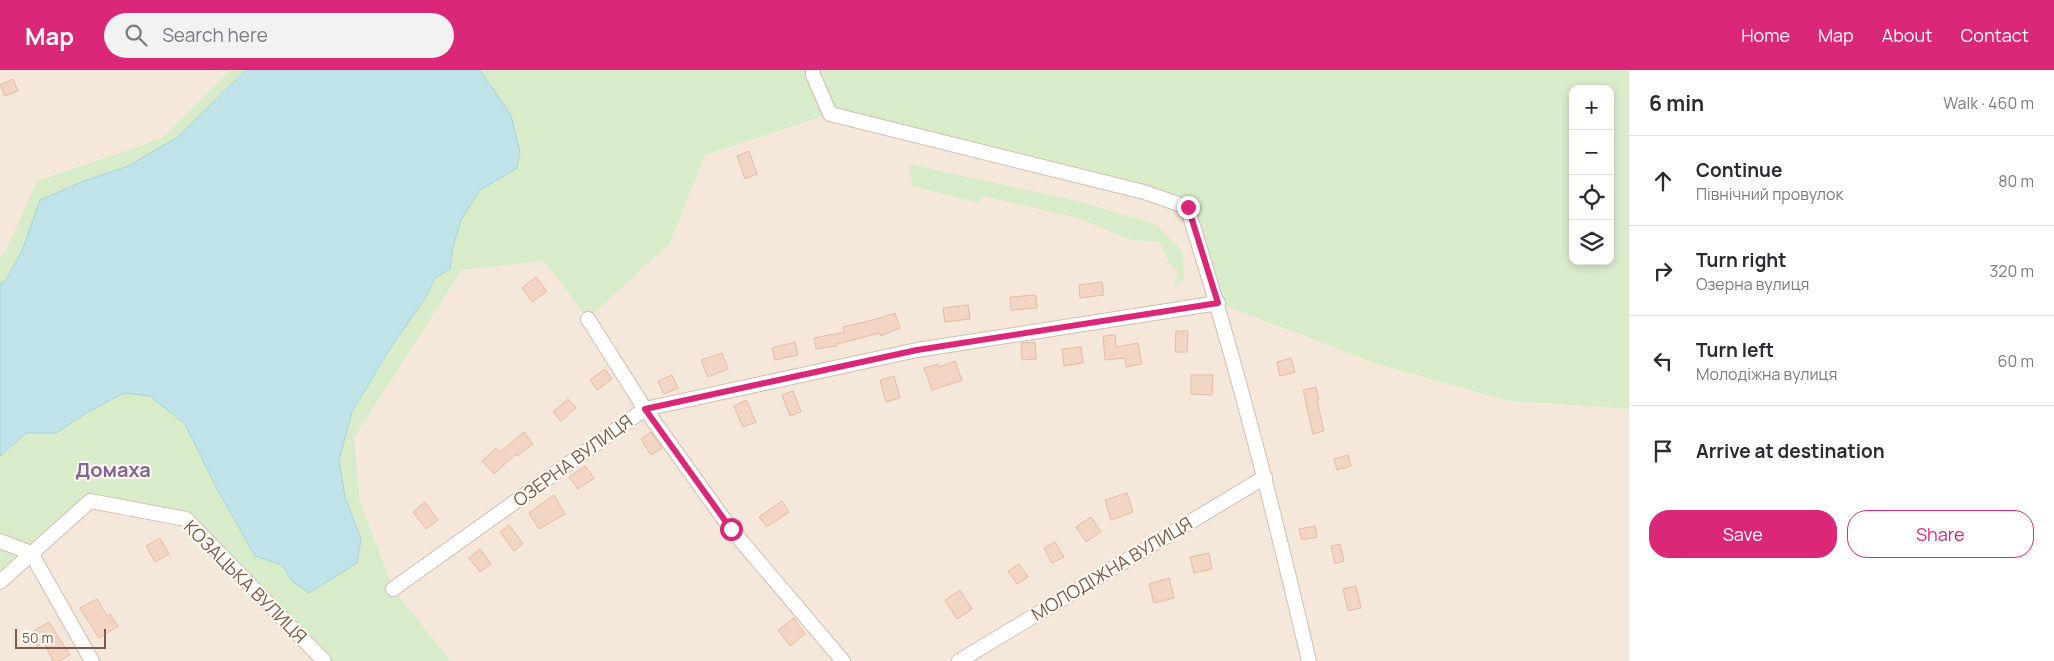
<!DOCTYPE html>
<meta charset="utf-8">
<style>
:root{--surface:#fff;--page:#f2f2f3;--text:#2b2b33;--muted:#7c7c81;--line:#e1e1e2;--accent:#db2777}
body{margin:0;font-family:Manrope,sans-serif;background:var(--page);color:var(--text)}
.controls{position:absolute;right:15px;top:15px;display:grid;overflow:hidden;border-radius:10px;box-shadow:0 2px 8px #0003}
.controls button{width:45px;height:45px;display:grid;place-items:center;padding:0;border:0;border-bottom:1px solid var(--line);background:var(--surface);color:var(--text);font:25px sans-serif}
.scale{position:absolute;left:15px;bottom:12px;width:91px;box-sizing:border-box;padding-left:5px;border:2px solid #7a5c4d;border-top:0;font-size:14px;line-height:18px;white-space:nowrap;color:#7a5c4d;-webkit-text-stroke:4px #fffaf3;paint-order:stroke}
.stop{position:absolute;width:15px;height:15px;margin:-11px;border:4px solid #db2777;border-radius:50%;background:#fff}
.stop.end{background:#db2777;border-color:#fff;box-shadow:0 1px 5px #0008}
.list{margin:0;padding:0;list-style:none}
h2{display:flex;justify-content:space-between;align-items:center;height:65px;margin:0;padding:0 20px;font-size:21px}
h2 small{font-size:16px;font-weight:400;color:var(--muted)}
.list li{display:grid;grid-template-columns:32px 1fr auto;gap:15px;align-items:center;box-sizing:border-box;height:90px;padding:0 20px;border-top:1px solid var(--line)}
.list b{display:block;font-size:19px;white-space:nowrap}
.list p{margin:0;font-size:16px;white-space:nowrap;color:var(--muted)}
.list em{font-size:16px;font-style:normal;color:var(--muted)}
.actions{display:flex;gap:10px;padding:15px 20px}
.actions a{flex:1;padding:11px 0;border:1px solid var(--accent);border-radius:20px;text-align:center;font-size:18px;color:var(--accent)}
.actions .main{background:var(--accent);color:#fff}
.icon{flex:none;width:28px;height:28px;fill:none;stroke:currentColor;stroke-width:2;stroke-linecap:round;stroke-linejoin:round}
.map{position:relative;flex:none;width:1629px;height:591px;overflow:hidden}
header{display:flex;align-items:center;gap:30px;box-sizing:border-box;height:70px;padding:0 25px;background:var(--accent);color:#fff}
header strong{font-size:24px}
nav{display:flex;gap:28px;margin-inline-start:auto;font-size:18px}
.search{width:350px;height:45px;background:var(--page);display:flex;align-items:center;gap:12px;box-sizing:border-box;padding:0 18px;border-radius:28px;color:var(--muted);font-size:19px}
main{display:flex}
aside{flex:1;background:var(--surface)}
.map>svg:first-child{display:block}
.residential{fill:#f5e8da}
.green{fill:#d8ecc9;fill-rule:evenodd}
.water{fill:#bfe3e8;stroke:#a5d3da}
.building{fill:#f3d5c3;stroke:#e6bba3}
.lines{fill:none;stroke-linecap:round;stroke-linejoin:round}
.street-casing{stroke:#d1beb0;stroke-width:16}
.street{stroke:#fff;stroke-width:14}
.route{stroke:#db2777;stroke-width:6}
.labels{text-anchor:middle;stroke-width:4;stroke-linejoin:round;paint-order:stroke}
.street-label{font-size:18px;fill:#7a5c4d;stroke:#fffaf3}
.quarter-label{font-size:20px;font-weight:bold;fill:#846695;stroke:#fffaf3}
</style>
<header>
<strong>Map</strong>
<div class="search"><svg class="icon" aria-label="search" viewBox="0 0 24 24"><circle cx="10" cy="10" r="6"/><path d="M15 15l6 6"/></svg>Search here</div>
<nav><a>Home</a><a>Map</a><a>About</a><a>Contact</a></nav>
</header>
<main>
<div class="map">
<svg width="1629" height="591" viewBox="0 0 1629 591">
<rect width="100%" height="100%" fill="#fdf6ec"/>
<g class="residential">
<path d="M0 0H230L162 68 38 111 6 182 0 187Z"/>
<path d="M830 44 1187 137 1218 233 1377 294 1508 331 1629 339V591H451L393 519 360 430 354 368 462 200 544 191 588 249 670 173 705 85Z"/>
<path d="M90 431 186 449 324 591H0V512Z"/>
</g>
<g class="green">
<path d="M230 0H1629V339L1508 331 1377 294 1218 233 1187 137 830 44 705 85 670 173 588 249 544 191 462 200 354 368 360 430 393 519 451 591H324L186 449 91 431 0 512V187L6 181 37 111 162 68ZM1573 19H1610V191H1573Z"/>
<path d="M909 94 1082 132 1157 155 1183 182 1184 209 1179 215 1173 217 1178 202 1169 192 1160 172 1131 170 1078 148 983 126 979 133 912 116Z"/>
</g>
<path class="water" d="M246 0H480L511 45 520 82 517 98 480 120 461 150 453 177 450 199 435 208 426 227 391 277 352 342 339 390 345 427 361 469 357 493 309 523 292 511 282 495 255 486 216 417 185 354 150 326 124 323 88 342 56 363H26L0 386V214L5 211 22 181 40 130 84 111 128 96 178 67Z"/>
<g class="building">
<path d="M13 9 18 21 5 26 0 15Z"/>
<path d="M749 81 757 104 745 109 737 86Z"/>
<path d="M536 207 547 221 532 232 522 218Z"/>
<path d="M1102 212 1104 225 1080 228 1079 215Z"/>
<path d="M1036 225 1037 238 1011 240 1010 227Z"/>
<path d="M968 235 970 249 945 252 943 238Z"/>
<path d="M895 243 900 258 881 266 880 263 837 274V276L816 279 814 268 844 262 843 257 877 249Z"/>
<path d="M1176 261H1188L1187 282H1175Z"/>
<path d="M1115 265 1116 277 1138 273 1142 294 1126 297 1125 288 1105 290 1103 266Z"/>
<path d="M795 272 798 285 775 290 772 278Z"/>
<path d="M1035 272 1036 289 1022 290 1021 273Z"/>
<path d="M1081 277 1083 293 1064 296 1062 279Z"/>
<path d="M722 283 728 299 708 307 701 290Z"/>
<path d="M1291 288 1295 302 1280 306 1277 292Z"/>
<path d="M955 291 962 310 932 320 924 298 938 294 939 297Z"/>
<path d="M605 299 612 309 597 320 590 310Z"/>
<path d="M672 305 678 318 664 324 658 311Z"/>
<path d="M1191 305H1213L1212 325 1191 324Z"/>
<path d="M894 306 900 328 886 332 880 310Z"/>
<path d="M1316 317 1319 330H1317L1324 361 1313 364 1303 320Z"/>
<path d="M793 321 801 342 790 346 782 325Z"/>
<path d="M568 329 576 338 561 351 553 342Z"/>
<path d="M746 330 756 352 743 357 734 336Z"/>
<path d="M524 362 533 374 517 386 516 384 494 404 482 391 496 378 500 382Z"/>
<path d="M651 362 662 378 651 385 641 369Z"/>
<path d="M1348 385 1351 396 1337 400 1334 389Z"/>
<path d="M585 396 594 408 578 419 569 407Z"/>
<path d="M1127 423 1133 442 1111 450 1105 430Z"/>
<path d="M554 425 565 444 539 459 529 443Z"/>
<path d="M782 431 789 442 767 457 759 447Z"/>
<path d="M425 432 438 450 426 459 413 442Z"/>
<path d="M1091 447 1101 462 1086 472 1076 457Z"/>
<path d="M509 455 523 474 514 481 500 462Z"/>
<path d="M1315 456 1317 467 1302 470 1299 459Z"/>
<path d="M160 468 169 484 155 492 146 476Z"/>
<path d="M1055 472 1064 487 1052 493 1044 478Z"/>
<path d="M1340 474 1344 491 1335 494 1331 476Z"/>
<path d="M480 479 491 494 480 502 469 488Z"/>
<path d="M1209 483 1212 499 1194 503 1190 487Z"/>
<path d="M1019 494 1028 507 1017 514 1008 501Z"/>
<path d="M1169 508 1174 528 1154 533 1149 514Z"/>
<path d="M1356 516 1361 538 1348 541 1343 519Z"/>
<path d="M960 520 972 539 957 549 945 530Z"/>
<path d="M97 529 107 546 110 544 118 556 99 568 80 538Z"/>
<path d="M794 548 805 564 790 576 778 560Z"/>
<path d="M49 552 70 585 59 591H53L44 573 37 576 30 563Z"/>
</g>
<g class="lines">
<g class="street-casing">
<g id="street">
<path d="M813 0V5L830 44 1144 122 1187 137C1235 287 1273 438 1309 591"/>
<path d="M588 249 645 339 731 459 843 591"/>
<path d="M0 471 31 483"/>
<path d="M31 483 92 591"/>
<path d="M0 512 90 431 186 449 324 591"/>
<path d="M393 519 645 339 917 280 1218 233"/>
<path d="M959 591 1265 407"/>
</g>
</g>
<use href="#street" class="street"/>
</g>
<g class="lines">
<path class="route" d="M731 459 645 339 917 280 1218 233 1188 137"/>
</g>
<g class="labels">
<g class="street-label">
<text transform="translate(573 391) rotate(-36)" y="6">ОЗЕРНА ВУЛИЦЯ</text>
<text transform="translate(1112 499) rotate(-31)" y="6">МОЛОДІЖНА ВУЛИЦЯ</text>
<text transform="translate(245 512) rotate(45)" y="6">КОЗАЦЬКА ВУЛИЦЯ</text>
</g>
<g class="quarter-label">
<text x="113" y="407">Домаха</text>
</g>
</g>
</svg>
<div class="controls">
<button>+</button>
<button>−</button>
<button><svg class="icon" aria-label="locate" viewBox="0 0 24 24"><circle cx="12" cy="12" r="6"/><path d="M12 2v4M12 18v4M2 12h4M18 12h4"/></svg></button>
<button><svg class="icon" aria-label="layers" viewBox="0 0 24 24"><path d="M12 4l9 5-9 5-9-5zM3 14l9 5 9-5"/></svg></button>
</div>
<div class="scale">50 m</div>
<div class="stop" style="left:731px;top:459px"></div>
<div class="stop end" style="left:1188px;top:137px"></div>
</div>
<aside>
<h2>6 min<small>Walk · 460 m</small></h2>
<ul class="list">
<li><svg class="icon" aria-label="ahead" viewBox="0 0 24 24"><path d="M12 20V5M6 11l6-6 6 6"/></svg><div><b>Continue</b><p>Північний провулок</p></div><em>80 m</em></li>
<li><svg class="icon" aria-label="right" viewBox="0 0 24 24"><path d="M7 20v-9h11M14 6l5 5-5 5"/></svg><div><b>Turn right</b><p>Озерна вулиця</p></div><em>320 m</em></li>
<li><svg class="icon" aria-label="left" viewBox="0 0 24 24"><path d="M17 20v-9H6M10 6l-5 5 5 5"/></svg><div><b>Turn left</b><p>Молодіжна вулиця</p></div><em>60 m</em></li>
<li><svg class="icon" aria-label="arrive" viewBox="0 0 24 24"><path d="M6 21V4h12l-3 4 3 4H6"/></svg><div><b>Arrive at destination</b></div></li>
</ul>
<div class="actions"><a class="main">Save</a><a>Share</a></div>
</aside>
</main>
